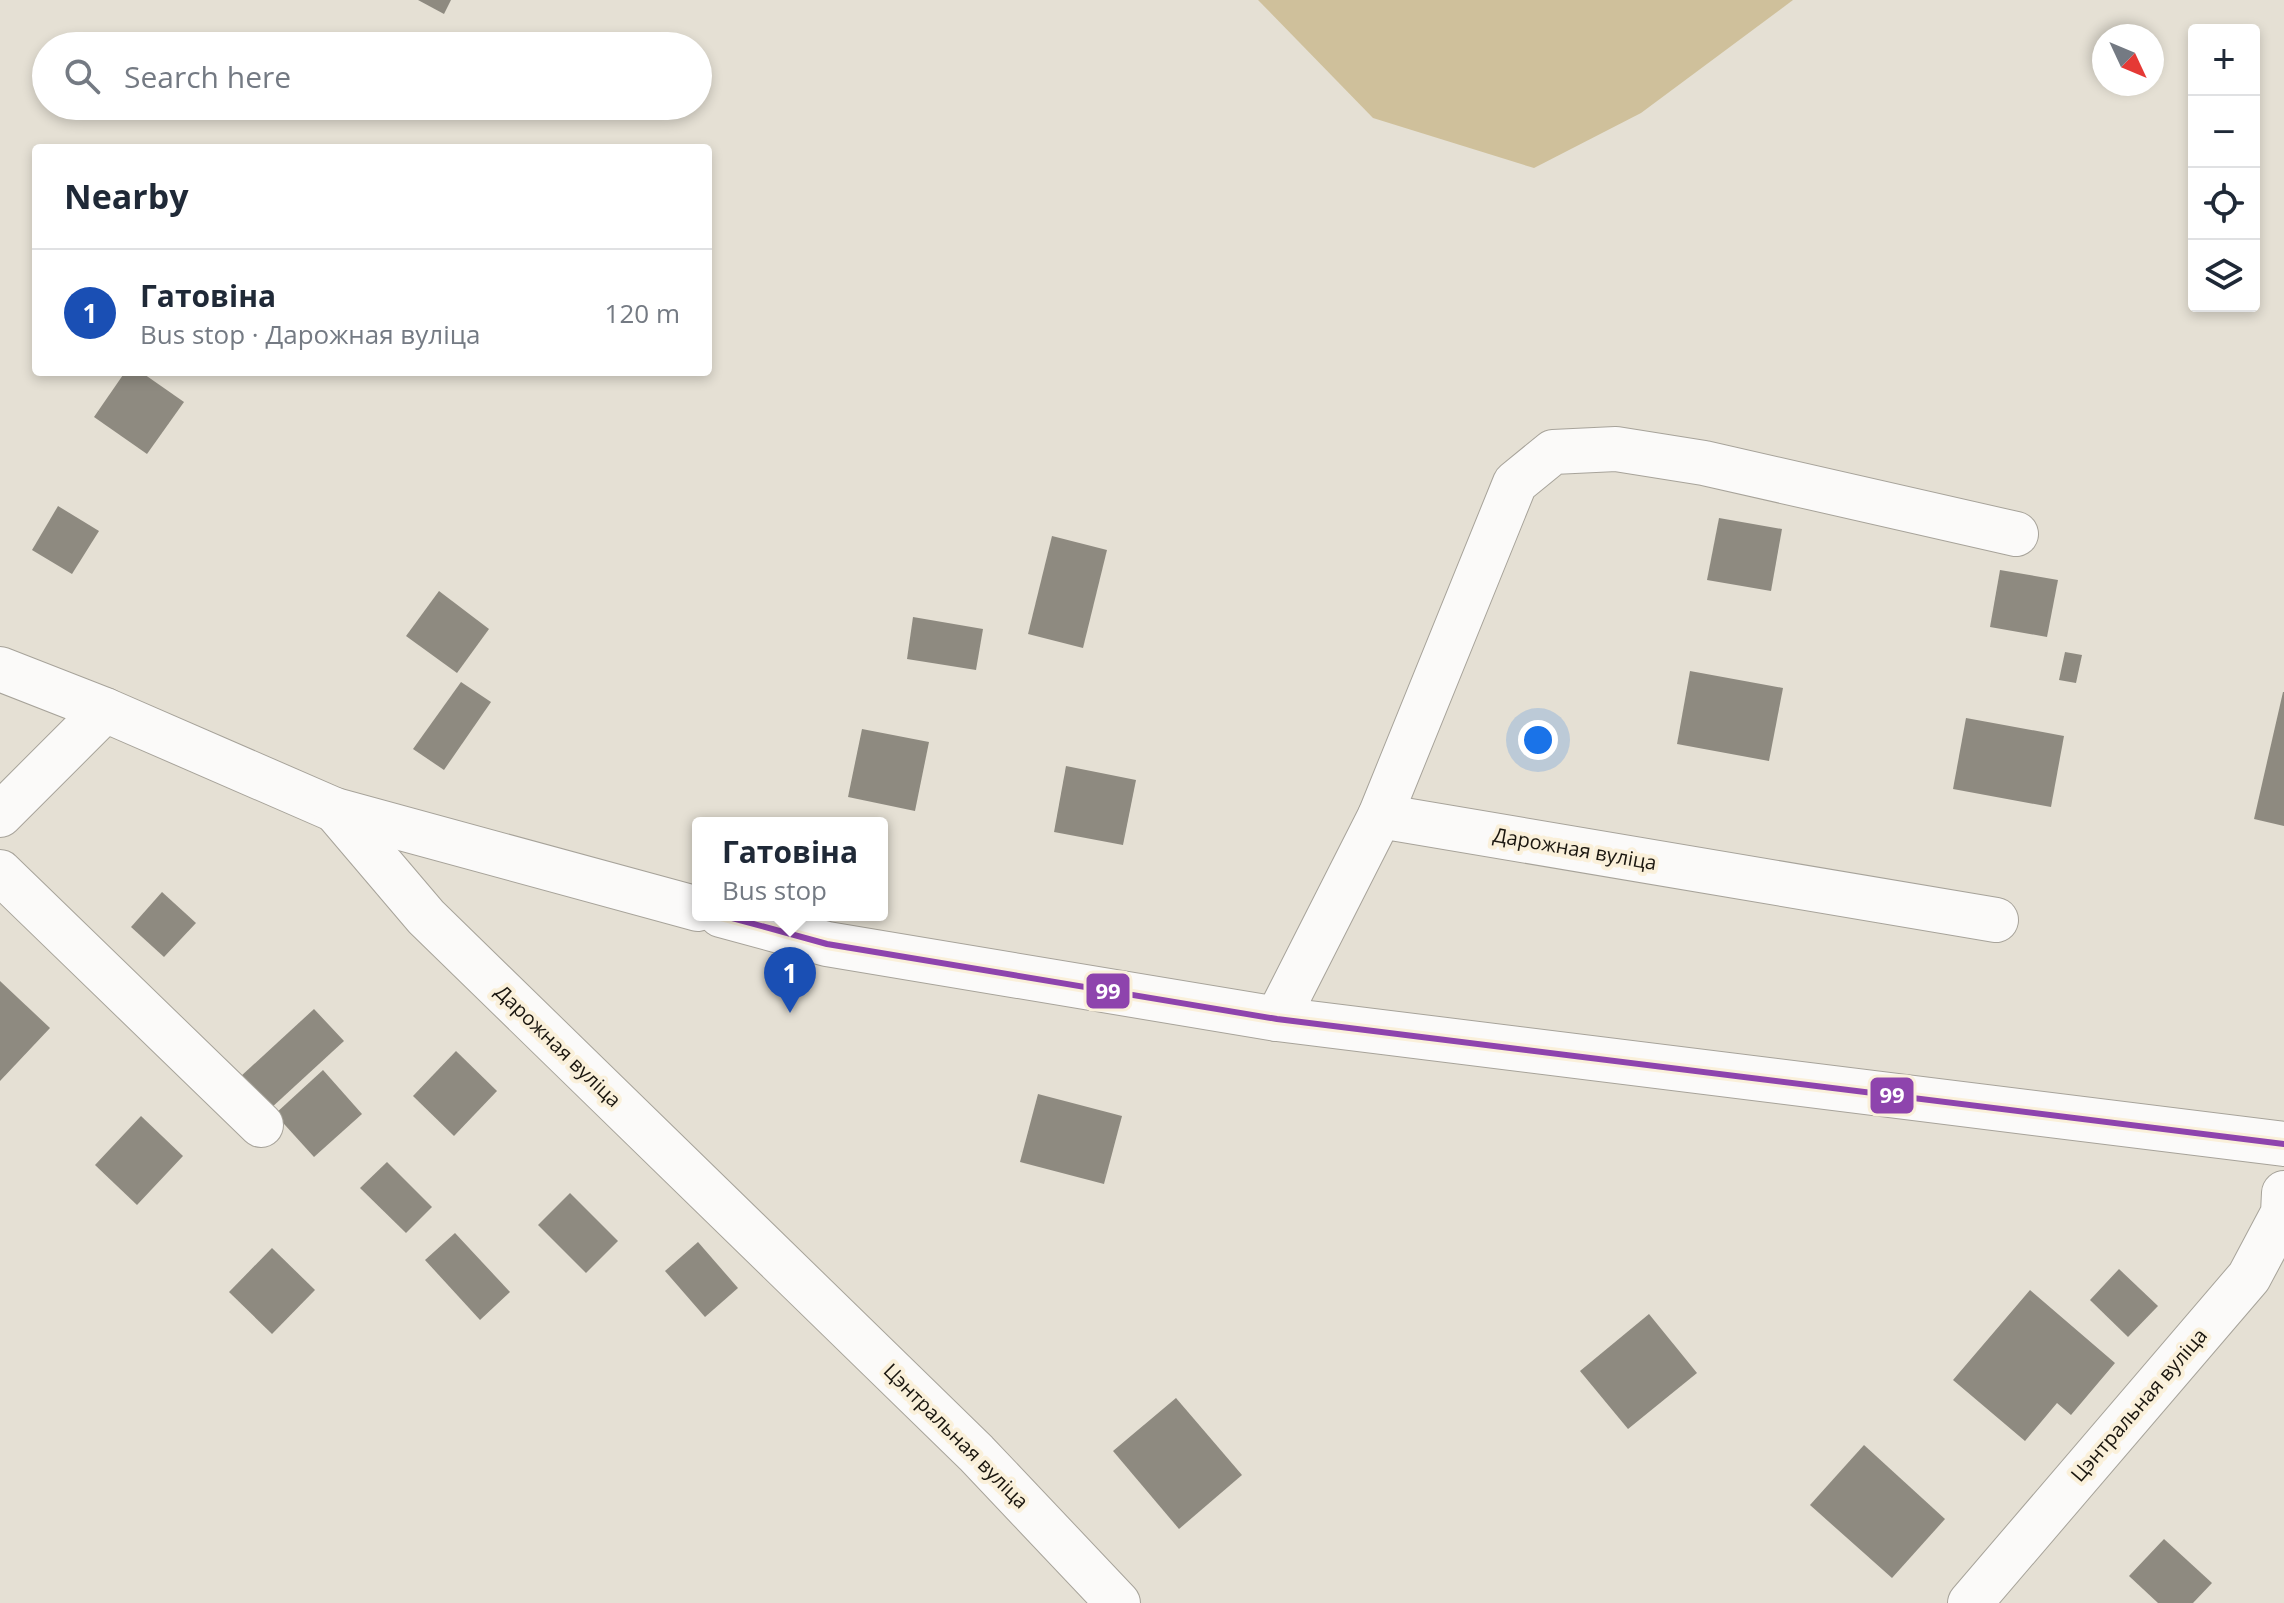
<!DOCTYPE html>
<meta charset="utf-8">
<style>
:root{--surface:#fff;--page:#f2f2f3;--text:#1f2937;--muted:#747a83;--line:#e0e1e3;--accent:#111827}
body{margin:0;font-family:"Open Sans",sans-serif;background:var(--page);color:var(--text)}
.controls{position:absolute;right:24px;top:24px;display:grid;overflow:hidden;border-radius:8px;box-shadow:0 4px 12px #0003}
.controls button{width:72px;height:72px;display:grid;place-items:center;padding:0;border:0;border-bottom:2px solid var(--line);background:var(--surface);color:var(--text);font:40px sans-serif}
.compass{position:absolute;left:2092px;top:24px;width:72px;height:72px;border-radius:50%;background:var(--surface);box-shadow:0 4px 12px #0003;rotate:134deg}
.you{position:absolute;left:1538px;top:740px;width:28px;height:28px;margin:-20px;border:6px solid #fff;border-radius:50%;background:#1a73e8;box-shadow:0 0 0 12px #1a73e833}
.badge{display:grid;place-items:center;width:52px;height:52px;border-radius:50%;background:var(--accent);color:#fff;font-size:26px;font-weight:700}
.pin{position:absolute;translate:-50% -66px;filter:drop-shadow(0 2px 4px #0008)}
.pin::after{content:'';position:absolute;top:42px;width:28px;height:24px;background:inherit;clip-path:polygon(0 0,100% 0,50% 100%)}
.popup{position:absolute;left:692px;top:817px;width:196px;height:104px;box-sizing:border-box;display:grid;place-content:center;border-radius:8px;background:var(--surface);filter:drop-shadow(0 2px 6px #0005);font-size:26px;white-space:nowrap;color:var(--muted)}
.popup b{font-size:30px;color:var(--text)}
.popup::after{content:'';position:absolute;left:50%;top:100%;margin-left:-16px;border:16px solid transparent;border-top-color:var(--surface)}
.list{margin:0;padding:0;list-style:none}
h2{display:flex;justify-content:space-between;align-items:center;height:104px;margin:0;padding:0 32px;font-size:34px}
h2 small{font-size:26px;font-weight:400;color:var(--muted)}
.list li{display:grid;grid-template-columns:52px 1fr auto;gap:24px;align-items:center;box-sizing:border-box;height:128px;padding:0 32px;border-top:2px solid var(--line)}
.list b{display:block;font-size:30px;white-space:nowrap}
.list p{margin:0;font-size:26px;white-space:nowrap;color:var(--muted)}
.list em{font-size:26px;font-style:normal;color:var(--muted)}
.icon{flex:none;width:44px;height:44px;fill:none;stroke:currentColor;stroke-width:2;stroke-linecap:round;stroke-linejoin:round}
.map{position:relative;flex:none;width:2284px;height:1603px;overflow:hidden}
.search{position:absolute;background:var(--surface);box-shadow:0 4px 12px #0003;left:32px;top:32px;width:680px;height:88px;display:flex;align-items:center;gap:20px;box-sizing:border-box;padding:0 28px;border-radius:44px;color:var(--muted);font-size:30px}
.panel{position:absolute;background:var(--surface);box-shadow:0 4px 12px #0003;left:32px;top:144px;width:680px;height:232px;border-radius:8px}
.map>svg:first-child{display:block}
.forest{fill:#cfc09b}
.building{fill:#8e8a80}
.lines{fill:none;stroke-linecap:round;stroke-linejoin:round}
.minor-casing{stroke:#a7a39a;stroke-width:46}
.minor{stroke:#fbfaf9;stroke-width:44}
.bus-1-casing{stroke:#faf0da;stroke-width:12}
.bus-1{stroke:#8e44ad;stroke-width:6}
.labels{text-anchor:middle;stroke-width:8;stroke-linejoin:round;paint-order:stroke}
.street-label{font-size:20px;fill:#1a160f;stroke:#faf0da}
.line-badge{stroke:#faf0da;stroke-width:3}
.badge-label{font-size:22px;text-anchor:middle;font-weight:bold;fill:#fff}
</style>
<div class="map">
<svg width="2284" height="1603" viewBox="0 0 2284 1603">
<rect width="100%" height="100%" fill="#e5e0d4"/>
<path class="forest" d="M1258 0H1793L1641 113 1534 168 1373 118Z"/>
<g class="building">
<path d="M418 0H451L444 14Z"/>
<path d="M125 372H141L184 402 147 454 94 417Z"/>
<path d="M58 506 99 531 72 574 32 550Z"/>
<path d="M1719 518 1782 529 1771 591 1707 580Z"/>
<path d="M1052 536 1107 550 1083 648 1028 634Z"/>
<path d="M2000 570 2058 580 2047 637 1990 627Z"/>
<path d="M439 591 489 629 457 673 406 636Z"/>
<path d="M913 617 983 629 976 670 907 659Z"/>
<path d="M2065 652 2082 655 2076 683 2059 680Z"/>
<path d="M1690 671 1783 688 1769 761 1677 744Z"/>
<path d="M461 682 491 702 444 770 413 749Z"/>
<path d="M2283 692H2284V826L2254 819Z"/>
<path d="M1966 718 2064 736 2051 807 1953 789Z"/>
<path d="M862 729 929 742 915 811 848 797Z"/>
<path d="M1066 766 1136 780 1123 845 1054 832Z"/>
<path d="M162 892 196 923 164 957 131 927Z"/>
<path d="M0 981 50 1028 0 1081Z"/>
<path d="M314 1009 344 1041 270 1109 240 1077Z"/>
<path d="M456 1051 497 1091 454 1136 413 1096Z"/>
<path d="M323 1070 362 1114 314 1157 275 1114Z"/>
<path d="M1038 1094 1122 1116 1104 1184 1020 1162Z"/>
<path d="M141 1116 183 1156 137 1205 95 1165Z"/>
<path d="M387 1162 432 1207 406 1233 360 1188Z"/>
<path d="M570 1193 618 1241 586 1273 538 1225Z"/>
<path d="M455 1233 510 1292 480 1320 425 1260Z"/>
<path d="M698 1242 738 1288 705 1317 665 1271Z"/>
<path d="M272 1248 315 1290 272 1334 229 1292Z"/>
<path d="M2119 1269 2158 1306 2128 1337 2090 1300Z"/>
<path d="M2030 1290 2115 1363 2071 1415 2057 1403 2025 1441 1953 1380Z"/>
<path d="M1649 1314 1697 1373 1628 1429 1580 1371Z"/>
<path d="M1176 1398 1242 1475 1179 1529 1113 1451Z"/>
<path d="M1864 1445 1945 1519 1892 1578 1810 1505Z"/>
<path d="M2164 1539 2212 1583 2193 1603H2158L2129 1576Z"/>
</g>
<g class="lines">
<g class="minor-casing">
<g id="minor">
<path d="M0 669 105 710 335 810 698 909"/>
<path d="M335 810 426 917 976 1453 1118 1603"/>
<path d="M0 815 105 710"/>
<path d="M1380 816 1515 483 1553 452 1616 449 1704 463 2016 534"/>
<path d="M0 872 261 1125"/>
<path d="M721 915 827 944 1277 1019 2284 1144"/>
<path d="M1277 1019 1380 816 1996 920"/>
<path d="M1970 1603 2249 1277 2283 1213 2284 1193"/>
</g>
</g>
<use href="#minor" class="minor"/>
<g class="bus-1-casing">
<path id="bus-1" d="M721 915 827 944 1277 1019 2284 1144"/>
</g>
<use href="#bus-1" class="bus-1"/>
</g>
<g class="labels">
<g class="street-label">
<text transform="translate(1575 849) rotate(10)" y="7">Дарожная вуліца</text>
<text transform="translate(558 1046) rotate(44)" y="7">Дарожная вуліца</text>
<text transform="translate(2139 1405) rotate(-49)" y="7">Цэнтральная вуліца</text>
<text transform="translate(956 1436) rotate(45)" y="7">Цэнтральная вуліца</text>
</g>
</g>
<g class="line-badge">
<rect x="1085" y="972" width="46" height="38" rx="8" fill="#8e44ad"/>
<rect x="1869" y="1076" width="46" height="39" rx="8" fill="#8e44ad"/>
</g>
<g class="badge-label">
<text x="1108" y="999">99</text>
<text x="1892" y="1103">99</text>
</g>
</svg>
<div class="controls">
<button>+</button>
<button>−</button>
<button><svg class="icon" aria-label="locate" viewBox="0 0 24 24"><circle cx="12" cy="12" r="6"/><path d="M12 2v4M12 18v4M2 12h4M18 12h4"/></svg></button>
<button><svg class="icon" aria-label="layers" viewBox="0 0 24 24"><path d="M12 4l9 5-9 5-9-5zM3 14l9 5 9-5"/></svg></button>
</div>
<svg class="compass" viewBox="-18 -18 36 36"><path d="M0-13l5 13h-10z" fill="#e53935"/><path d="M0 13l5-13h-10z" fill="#747a83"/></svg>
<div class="you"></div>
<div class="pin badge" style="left:790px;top:1013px;background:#1a4fb4">1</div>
<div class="popup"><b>Гатовіна</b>Bus stop</div>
<div class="search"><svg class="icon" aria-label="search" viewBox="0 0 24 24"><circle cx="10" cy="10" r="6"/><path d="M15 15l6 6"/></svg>Search here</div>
<section class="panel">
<h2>Nearby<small></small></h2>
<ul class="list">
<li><span class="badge" style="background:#1a4fb4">1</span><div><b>Гатовіна</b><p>Bus stop · Дарожная вуліца</p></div><em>120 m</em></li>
</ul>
</section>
</div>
